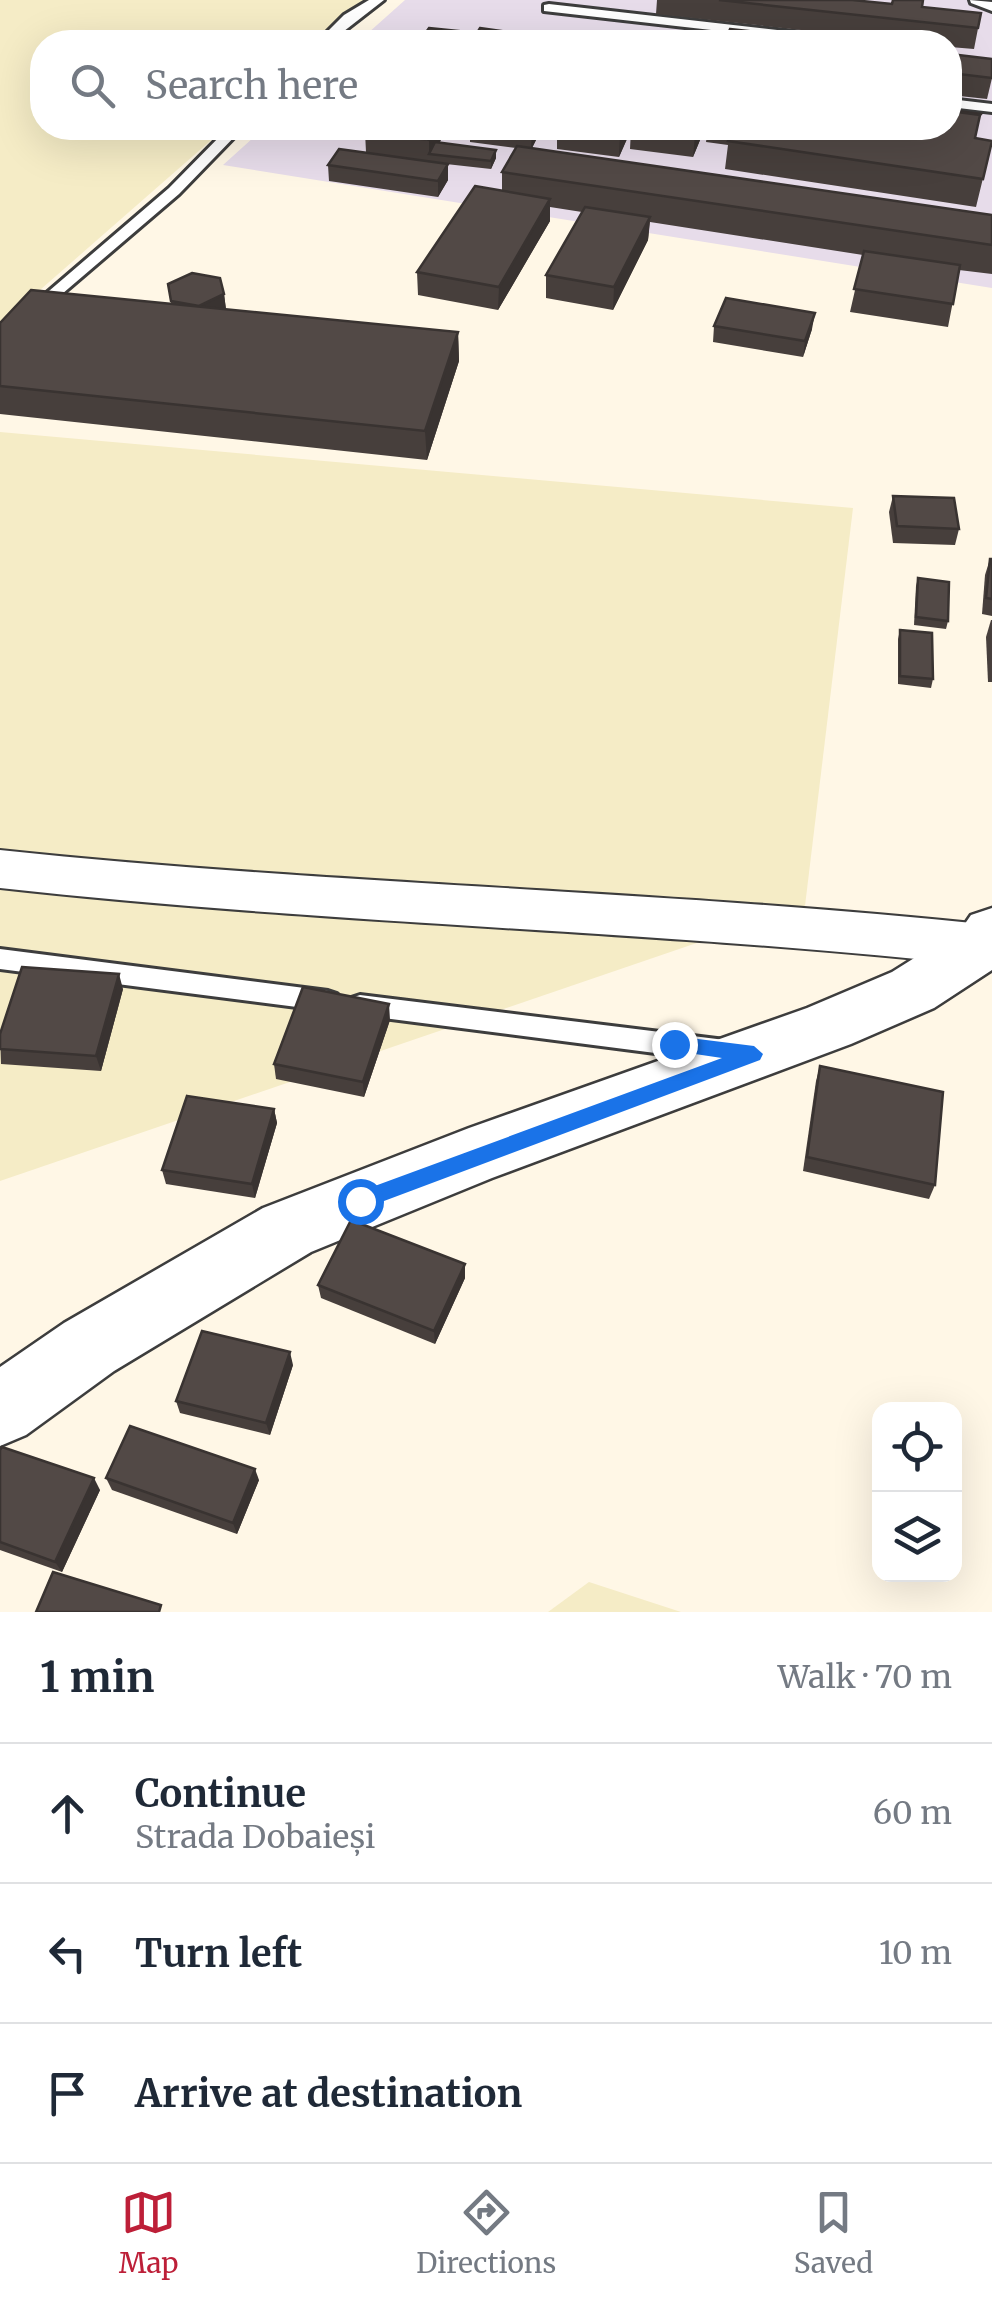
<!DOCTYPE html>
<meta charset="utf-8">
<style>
:root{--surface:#fff;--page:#f6f6f7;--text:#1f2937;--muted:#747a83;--line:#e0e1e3;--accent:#bd1f38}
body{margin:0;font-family:Merriweather,serif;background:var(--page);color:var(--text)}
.controls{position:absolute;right:30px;bottom:30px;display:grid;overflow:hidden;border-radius:20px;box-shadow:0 10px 40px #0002}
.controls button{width:90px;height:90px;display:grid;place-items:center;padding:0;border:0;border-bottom:2px solid var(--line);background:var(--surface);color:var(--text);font:50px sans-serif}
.stop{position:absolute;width:30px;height:30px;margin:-22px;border:8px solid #1a73e8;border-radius:50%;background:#fff}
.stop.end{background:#1a73e8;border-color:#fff;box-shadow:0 2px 10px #0008}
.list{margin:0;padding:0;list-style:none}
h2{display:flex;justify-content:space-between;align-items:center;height:130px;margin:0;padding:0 40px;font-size:42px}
h2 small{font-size:32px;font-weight:400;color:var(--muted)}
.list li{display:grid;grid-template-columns:65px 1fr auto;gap:30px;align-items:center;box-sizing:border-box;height:140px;padding:0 40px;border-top:2px solid var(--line)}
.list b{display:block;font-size:38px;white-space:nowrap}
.list p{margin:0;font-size:32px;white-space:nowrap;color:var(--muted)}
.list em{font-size:32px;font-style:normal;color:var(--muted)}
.icon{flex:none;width:55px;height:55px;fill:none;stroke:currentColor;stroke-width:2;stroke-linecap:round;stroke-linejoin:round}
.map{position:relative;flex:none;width:992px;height:1612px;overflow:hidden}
.search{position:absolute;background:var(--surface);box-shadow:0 10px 40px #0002;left:30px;right:30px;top:30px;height:110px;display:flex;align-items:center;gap:25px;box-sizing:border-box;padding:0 35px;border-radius:40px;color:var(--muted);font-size:38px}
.sheet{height:550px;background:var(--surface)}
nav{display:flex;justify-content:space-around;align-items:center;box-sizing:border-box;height:140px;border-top:2px solid var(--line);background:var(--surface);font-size:28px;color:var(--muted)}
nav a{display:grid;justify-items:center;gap:5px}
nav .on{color:var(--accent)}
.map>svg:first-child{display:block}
.industrial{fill:#e7dcea}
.farmland{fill:#f5ecc6}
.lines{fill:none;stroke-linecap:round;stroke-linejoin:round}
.service-casing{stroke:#3d3d3d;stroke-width:6}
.minor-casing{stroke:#3d3d3d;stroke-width:4}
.tertiary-casing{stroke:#3d3d3d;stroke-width:5}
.service{fill:#fff;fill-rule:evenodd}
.minor{fill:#fff;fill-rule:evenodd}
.tertiary{fill:#fff;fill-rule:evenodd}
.wall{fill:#473f3c}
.shaded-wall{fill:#393331}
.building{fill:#524946;stroke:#393331;stroke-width:2.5}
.route{fill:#1a73e8}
</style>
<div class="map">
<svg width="992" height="1612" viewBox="0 0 992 1612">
<rect width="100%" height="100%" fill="#fff7e6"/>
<path class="industrial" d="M405 0H992V288L223 165 264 128H950V42H358Z"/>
<g class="farmland">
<path d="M0 0H368L320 42H42V128H225L0 325Z"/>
<path d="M0 432 853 508 805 906 0 1181Z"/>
<path d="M589 1582 681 1612H548Z"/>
</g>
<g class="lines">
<g class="service-casing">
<g id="service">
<path d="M369 0H384L330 42H317L344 15Z"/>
<path d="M970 0 992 2V11L971 3Z"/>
<path d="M549 4 847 38 854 42H816L544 11V5Z"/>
<path d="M950 99 992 104V112L950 107Z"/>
<path d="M228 128H243L179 194 0 347V333L169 188Z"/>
<path d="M0 949 328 991 337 994 340 1001 337 1008 328 1011 0 969Z"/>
<path d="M360 995 725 1040 734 1043 738 1051 734 1059 725 1062 360 1015 351 1012 348 1005 351 998Z"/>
</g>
</g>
<g class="minor-casing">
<path id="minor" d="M0 850C330 885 662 890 992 925V967C662 930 330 925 0 888Z"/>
</g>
<g class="tertiary-casing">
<path id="tertiary" d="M992 908V970L934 1008 851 1044 492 1178 311 1252 114 1371 26 1435 0 1446V1367L64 1323 263 1208 469 1128 807 1008 892 972 962 928 971 915Z"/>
</g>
<use href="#service" class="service"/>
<use href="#minor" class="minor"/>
<use href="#tertiary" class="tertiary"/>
</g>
<g class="wall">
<path d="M657 0H852L981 13 974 49 950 47V42H911L656 14Z"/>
<path d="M950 54 992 78 987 99 950 95Z"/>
<path d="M367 128 440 143 496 158 491 169 437 163 448 180 438 197 329 181 328 165 366 152 365 132Z"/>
<path d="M470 128H542L532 148 992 215V274L959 270 948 327 850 312 863 255 650 222 648 240 613 310 546 298V275L582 212 550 207V221L498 310 418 295 417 272 502 190V172L516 148 470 142Z"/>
<path d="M557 128H705L693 157 630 149 631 129 619 157 557 149Z"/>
<path d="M708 128H950L975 138 992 141 976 207 725 169 728 145 706 142Z"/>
<path d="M168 284 224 294 226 309 458 332 459 361 427 460 0 414V323L171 304Z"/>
<path d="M714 326 812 329 803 357 713 342Z"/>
<path d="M893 496 959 529 955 545 893 543 889 512Z"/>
<path d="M990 559H992V616L982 614 985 575Z"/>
<path d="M918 578 948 621 946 629 914 625 916 586Z"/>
<path d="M991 620H992V682H988L986 637Z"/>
<path d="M900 630 933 679 931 688 898 684V639Z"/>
<path d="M123 989 101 1071 1 1064 0 1034Z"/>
<path d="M390 1020 364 1097 276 1079 274 1064Z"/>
<path d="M820 1066 935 1185 929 1199 803 1171 816 1081Z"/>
<path d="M274 1109 277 1123 255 1198 166 1184 162 1170Z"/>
<path d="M465 1278 435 1344 321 1298 318 1285Z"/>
<path d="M293 1365 270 1435 180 1413 176 1401Z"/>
<path d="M0 1450 100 1490 62 1572 0 1550Z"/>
<path d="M106 1478 259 1480 237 1534 112 1490Z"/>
</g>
<g class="shaded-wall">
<path d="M435 128H448L433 154H429V140Z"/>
<path d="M532 128H542L531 150Z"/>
<path d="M623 128H632L619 157 620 135Z"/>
<path d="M698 128H705L693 157 695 135Z"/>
<path d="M496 150V158L491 169V161Z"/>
<path d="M448 164V180L438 197V181Z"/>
<path d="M550 199V221L498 310 499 287Z"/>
<path d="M650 217 648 240 613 310 614 287Z"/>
<path d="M224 294 226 310 202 322 199 306Z"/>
<path d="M815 313 812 329 803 357 805 341Z"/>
<path d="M458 332 459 361 427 460 425 431Z"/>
<path d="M119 974 123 989 101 1071 96 1056Z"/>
<path d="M389 1004 390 1020 364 1097 363 1082Z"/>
<path d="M274 1109 277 1123 255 1198 252 1184Z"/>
<path d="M465 1264V1278L435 1344 434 1331Z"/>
<path d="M290 1352 293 1365 270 1435 266 1423Z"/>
<path d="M255 1469 259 1480 237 1534 233 1523Z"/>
<path d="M94 1478 100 1490 62 1572 55 1562Z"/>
</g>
<g class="building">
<path d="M719 0H852L892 4 893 0H923L922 7 981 13 978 28Z"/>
<path d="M429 28 488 34 483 42H419Z"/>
<path d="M480 28 508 32 502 42H488V34L477 33Z"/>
<path d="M730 29 846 42H725Z"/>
<path d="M950 54 992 59V78L950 73Z"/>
<path d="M950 110 981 114 980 115 950 111Z"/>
<path d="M950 111 980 115 975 138 992 141 983 179 728 141 734 128H950Z"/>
<path d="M367 128H435L429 140 365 132Z"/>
<path d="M564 128H623L620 135Z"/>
<path d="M634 128H698L695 135Z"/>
<path d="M435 142 496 150 491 161 429 154Z"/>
<path d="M517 146 992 215V245L502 172Z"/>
<path d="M339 149 448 164 438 181 328 165Z"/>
<path d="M475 186 550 199 499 287 417 272Z"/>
<path d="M585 207 650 217 614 287 546 275Z"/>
<path d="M864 251 960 265 953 304 854 289Z"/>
<path d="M192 273 220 278 224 294 199 306 171 301 168 284Z"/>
<path d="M31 290 458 332 425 431 0 386V323Z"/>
<path d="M726 298 815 313 805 341 714 326Z"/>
<path d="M893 496 954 498 959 529 897 526Z"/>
<path d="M990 559H992V599L986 598Z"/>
<path d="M918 578 949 582 948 621 916 617Z"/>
<path d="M900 630 932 633 933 679 900 676Z"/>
<path d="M22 967 119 974 96 1056 0 1049V1034Z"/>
<path d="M303 987 389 1004 363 1082 274 1064Z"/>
<path d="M820 1066 943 1092 935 1185 807 1157Z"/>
<path d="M187 1096 274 1109 252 1184 162 1170Z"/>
<path d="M351 1220 465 1264 434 1331 318 1285Z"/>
<path d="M202 1331 290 1352 266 1423 176 1401Z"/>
<path d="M130 1426 255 1469 233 1523 106 1478Z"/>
<path d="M2 1447 94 1478 55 1562 0 1542V1450Z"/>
<path d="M53 1572 161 1605 159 1612H36Z"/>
</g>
<path class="route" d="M674 1036 754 1046 763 1054 760 1060 360 1210 353 1207V1194L722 1058 668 1050 665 1044Z"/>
</svg>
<div class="controls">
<button><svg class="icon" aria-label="locate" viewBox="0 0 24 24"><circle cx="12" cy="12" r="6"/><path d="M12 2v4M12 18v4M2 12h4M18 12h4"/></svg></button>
<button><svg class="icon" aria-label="layers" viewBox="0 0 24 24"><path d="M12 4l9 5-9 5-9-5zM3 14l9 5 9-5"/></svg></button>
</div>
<div class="stop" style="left:360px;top:1201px"></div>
<div class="stop end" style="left:674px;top:1044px"></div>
<div class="search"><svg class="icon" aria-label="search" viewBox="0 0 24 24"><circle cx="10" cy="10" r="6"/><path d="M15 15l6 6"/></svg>Search here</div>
</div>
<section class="sheet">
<h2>1 min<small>Walk · 70 m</small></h2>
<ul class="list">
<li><svg class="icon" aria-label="ahead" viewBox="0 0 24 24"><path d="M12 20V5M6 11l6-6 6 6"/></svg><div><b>Continue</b><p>Strada Dobaieși</p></div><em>60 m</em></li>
<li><svg class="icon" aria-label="left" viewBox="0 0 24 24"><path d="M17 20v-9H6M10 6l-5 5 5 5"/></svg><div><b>Turn left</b></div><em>10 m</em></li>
<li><svg class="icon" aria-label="arrive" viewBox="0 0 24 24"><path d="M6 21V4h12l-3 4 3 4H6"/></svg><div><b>Arrive at destination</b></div></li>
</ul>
</section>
<nav>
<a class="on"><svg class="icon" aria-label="map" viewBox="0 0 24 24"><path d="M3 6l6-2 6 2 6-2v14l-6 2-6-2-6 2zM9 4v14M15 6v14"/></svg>Map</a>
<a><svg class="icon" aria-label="directions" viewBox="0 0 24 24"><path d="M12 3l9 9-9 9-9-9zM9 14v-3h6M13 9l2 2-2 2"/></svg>Directions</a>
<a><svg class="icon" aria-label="saved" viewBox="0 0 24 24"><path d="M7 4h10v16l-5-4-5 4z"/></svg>Saved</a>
</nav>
